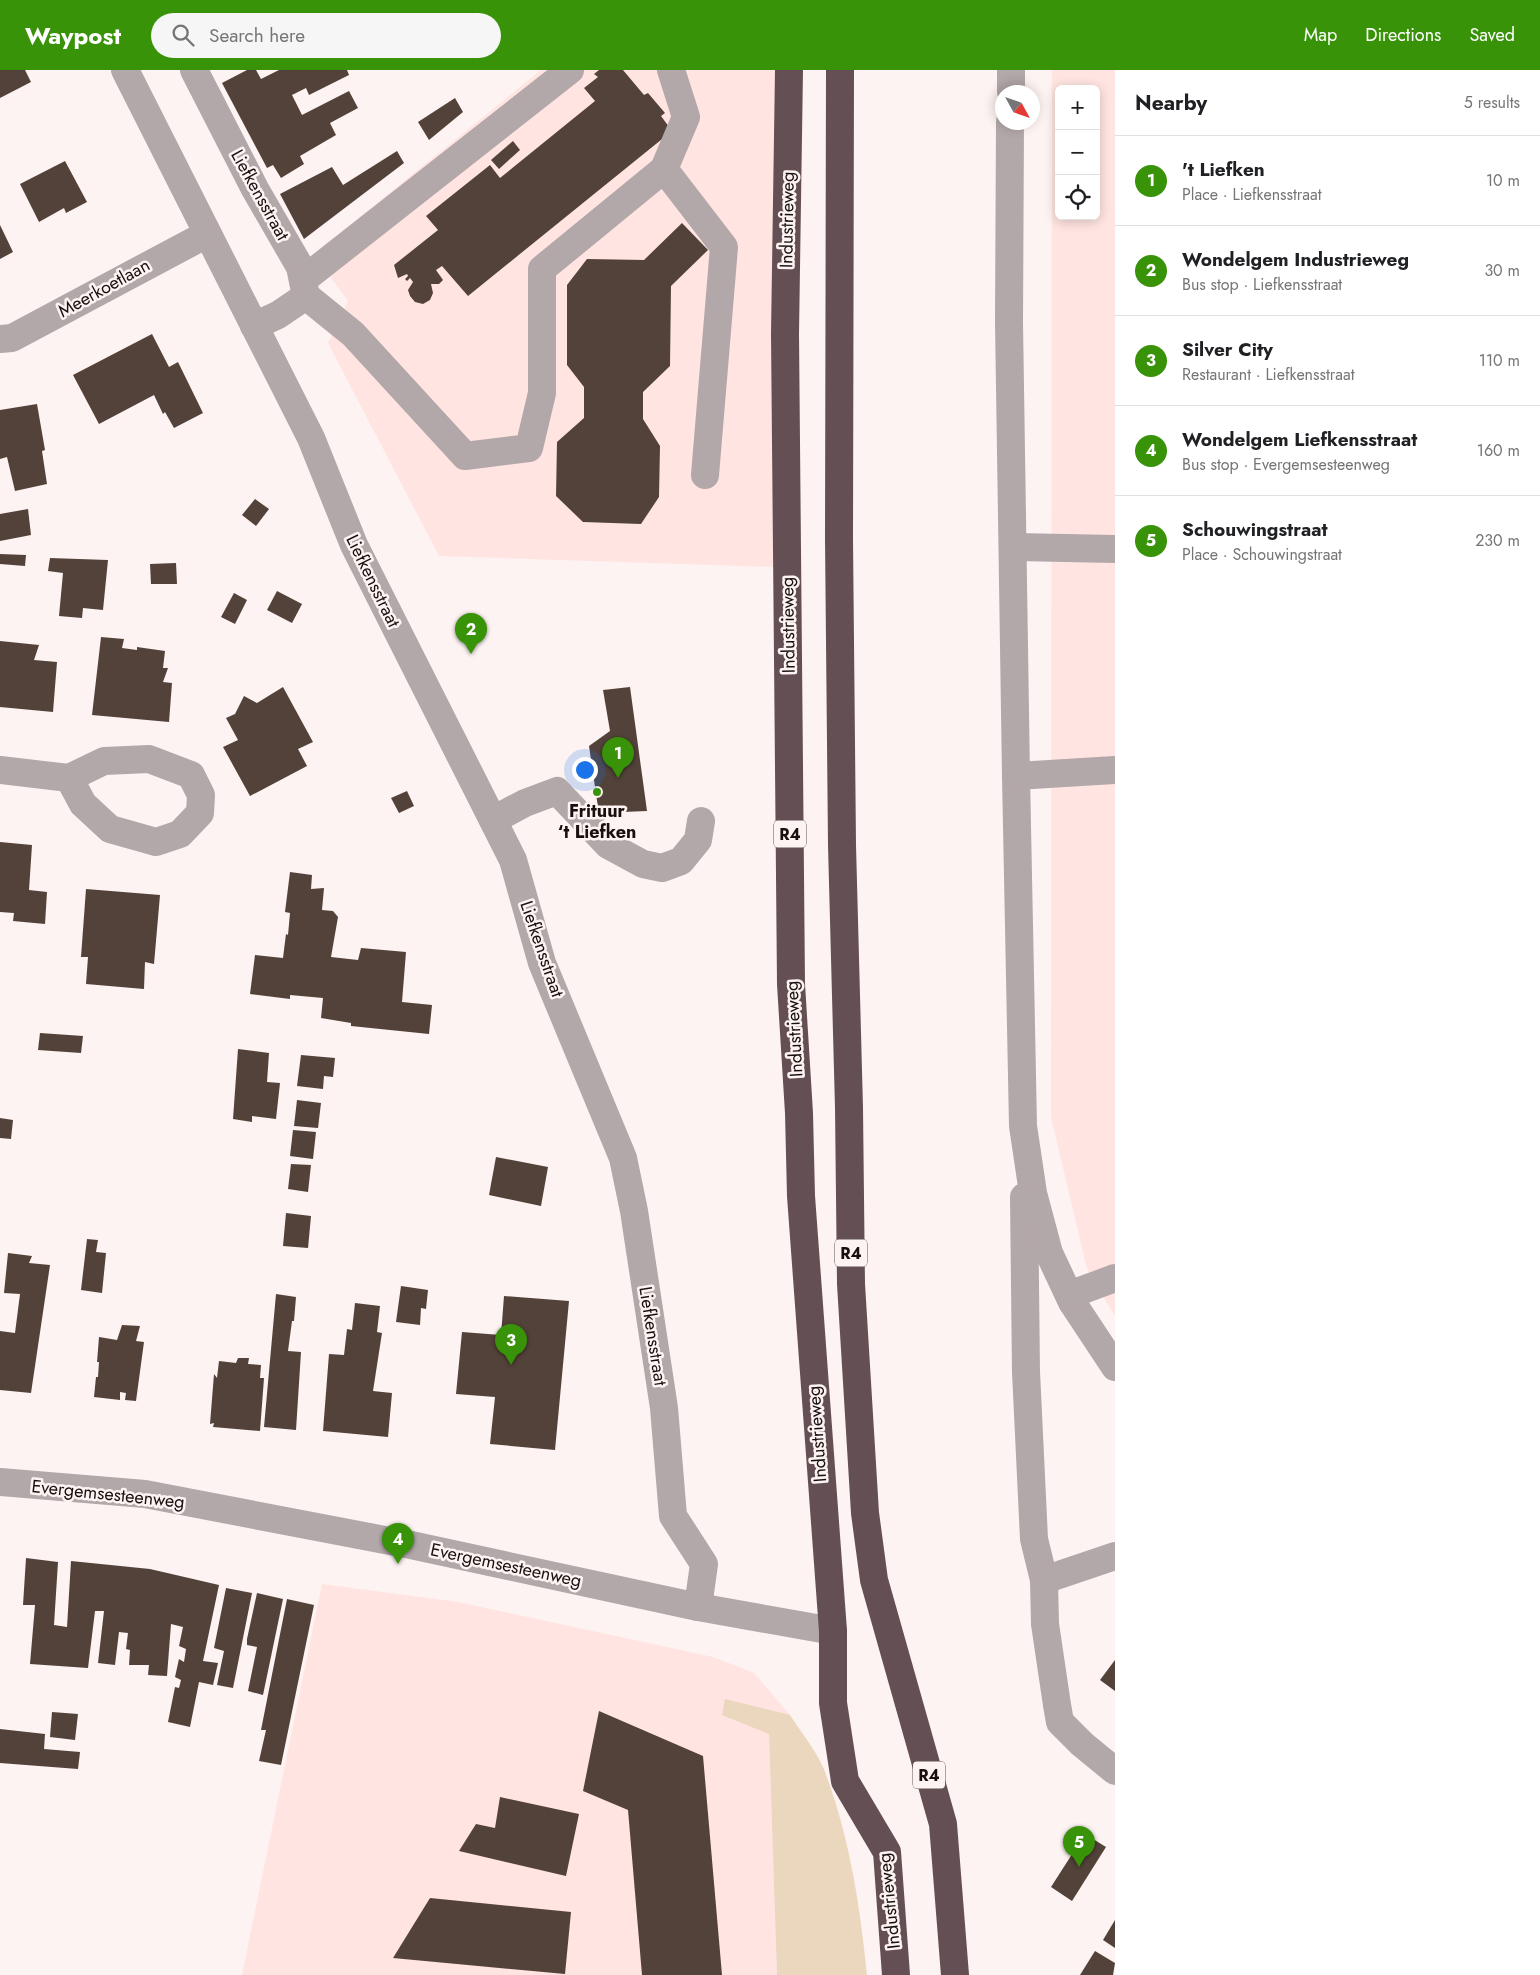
<!DOCTYPE html>
<meta charset="utf-8">
<style>
:root{--surface:#fff;--page:#f6f6f6;--text:#202124;--muted:#757577;--line:#e0e0e0;--accent:#389309}
body{margin:0;font-family:Jost,sans-serif;background:var(--page);color:var(--text)}
.controls{position:absolute;right:15px;top:15px;display:grid;overflow:hidden;border-radius:8px;box-shadow:0 2px 12px #0003}
.controls button{width:45px;height:45px;display:grid;place-items:center;padding:0;border:0;border-bottom:1px solid var(--line);background:var(--surface);color:var(--text);font:25px sans-serif}
.compass{position:absolute;left:995px;top:15px;width:45px;height:45px;border-radius:50%;background:var(--surface);box-shadow:0 2px 12px #0003;rotate:130deg}
.you{position:absolute;left:584px;top:699px;width:18px;height:18px;margin:-12px;border:4px solid #fff;border-radius:50%;background:#1a73e8;box-shadow:0 0 0 8px #1a73e833}
.badge{display:grid;place-items:center;width:32px;height:32px;border-radius:50%;background:var(--accent);color:#fff;font-size:16px;font-weight:700}
.pin{position:absolute;translate:-50% -41px;filter:drop-shadow(0 1px 2px #0008)}
.pin::after{content:'';position:absolute;top:26px;width:18px;height:15px;background:inherit;clip-path:polygon(0 0,100% 0,50% 100%)}
.list{margin:0;padding:0;list-style:none}
h2{display:flex;justify-content:space-between;align-items:center;height:65px;margin:0;padding:0 20px;font-size:21px}
h2 small{font-size:16px;font-weight:400;color:var(--muted)}
.list li{display:grid;grid-template-columns:32px 1fr auto;gap:15px;align-items:center;box-sizing:border-box;height:90px;padding:0 20px;border-top:1px solid var(--line)}
.list b{display:block;font-size:19px;white-space:nowrap}
.list p{margin:0;font-size:16px;white-space:nowrap;color:var(--muted)}
.list em{font-size:16px;font-style:normal;color:var(--muted)}
.icon{flex:none;width:28px;height:28px;fill:none;stroke:currentColor;stroke-width:2;stroke-linecap:round;stroke-linejoin:round}
.map{position:relative;flex:none;width:1115px;height:1905px;overflow:hidden}
header{display:flex;align-items:center;gap:30px;box-sizing:border-box;height:70px;padding:0 25px;background:var(--accent);color:#fff}
header strong{font-size:24px}
nav{display:flex;gap:28px;margin-inline-start:auto;font-size:18px}
.search{width:350px;height:45px;background:var(--page);display:flex;align-items:center;gap:12px;box-sizing:border-box;padding:0 18px;border-radius:28px;color:var(--muted);font-size:19px}
main{display:flex}
aside{flex:1;background:var(--surface)}
.map>svg:first-child{display:block}
.built{fill:#ffe4e1;fill-rule:evenodd}
.green{fill:#ebd6be}
.building{fill:#534239}
.lines{fill:none;stroke-linecap:round;stroke-linejoin:round}
.minor{stroke:#b2a7a9;stroke-width:28}
.highway{stroke:#645054;stroke-width:28}
.poi-dot{fill:#389309;stroke:#fdf3f2;stroke-width:2}
.labels{text-anchor:middle;stroke-width:5;stroke-linejoin:round;paint-order:stroke}
.shield{fill:#fdf3f2;stroke:#5d5453;stroke-width:1}
.shield-label{font-size:16px;font-weight:bold;fill:#18100f}
.street-label{font-size:18px;fill:#18100f;stroke:#fdf3f2}
.poi-label{font-size:18px;font-weight:bold;fill:#18100f;stroke:#fdf3f2}
</style>
<header>
<strong>Waypost</strong>
<div class="search"><svg class="icon" aria-label="search" viewBox="0 0 24 24"><circle cx="10" cy="10" r="6"/><path d="M15 15l6 6"/></svg>Search here</div>
<nav><a>Map</a><a>Directions</a><a>Saved</a></nav>
</header>
<main>
<div class="map">
<svg width="1115" height="1905" viewBox="0 0 1115 1905">
<rect width="100%" height="100%" fill="#fdf3f2"/>
<g class="built">
<path d="M541 0H778L774 497 439 486 328 273 348 231 314 184Z"/>
<path d="M1052 0H1115V1246L1087 1199 1051 1047ZM1059 19H1096V146H1059Z"/>
<path d="M322 1514 458 1532 713 1587 754 1603 790 1645 769 1664 777 1905H242Z"/>
</g>
<path class="green" d="M725 1629 790 1645C800 1661 815 1679 823 1697 849 1763 860 1835 867 1905H777L769 1664 722 1645Z"/>
<g class="building">
<path d="M0 0H25L31 12 0 28Z"/>
<path d="M247 0H256L261 9 279 0H347L349 5 309 25 306 18 292 25 302 45 349 21 358 38 330 53 336 65 300 86 304 94 281 108 273 95 267 98 222 13Z"/>
<path d="M599 0H623L644 25 648 23 665 43 661 46 672 61 468 226 442 196 436 200 443 210 439 214H431L433 223 430 230 423 234 415 232 410 226 408 220 413 212 410 208 407 211 405 209 408 206 407 204 398 208 394 195 438 160 426 146 490 95 500 108 595 31 584 18 598 7 594 4Z"/>
<path d="M455 28 463 42 429 70 418 52Z"/>
<path d="M513 71 520 80 499 99 491 90Z"/>
<path d="M397 81 404 93 304 169 280 124 332 97 343 115Z"/>
<path d="M65 91 87 132 66 143 64 138 39 152 20 114Z"/>
<path d="M682 153 708 180 671 216 670 296 643 322V349L660 376 659 427 641 454 583 452 556 426 557 372 584 348V317L567 295V215L587 189 644 190Z"/>
<path d="M0 155 13 182 0 189Z"/>
<path d="M152 264 169 297 178 292 203 343 174 358 165 342 163 344 154 325 99 354 73 305Z"/>
<path d="M37 334 45 380 42 381 47 414 15 421 7 387 0 389V340Z"/>
<path d="M255 429 269 439 256 456 242 445Z"/>
<path d="M28 439 31 465 0 471V444Z"/>
<path d="M0 484 26 485 25 496 0 494Z"/>
<path d="M50 488 108 490 103 540 83 538 82 548 59 546 63 503 48 501Z"/>
<path d="M176 493 177 514H151L150 494Z"/>
<path d="M277 521 302 534 292 553 267 540Z"/>
<path d="M234 523 247 530 235 554 221 547Z"/>
<path d="M101 567 124 569 122 578 137 580V577L165 581 163 598H168L163 612 172 613 169 652 92 645Z"/>
<path d="M0 571 39 575 34 590 57 592 53 642 0 637Z"/>
<path d="M283 617 313 672 298 679 307 696 250 726 223 677 238 670 226 648 235 644 244 626 257 633Z"/>
<path d="M630 617 647 741 623 742 600 751 589 676 610 661 603 620Z"/>
<path d="M407 721 414 736 399 743 391 728Z"/>
<path d="M0 772 32 775 29 820 47 822 45 854 13 851 14 843 0 842Z"/>
<path d="M290 802 312 805 311 819 324 818 322 840 333 841 338 847 331 887 358 890 361 878 406 882 402 932 432 935 429 964 351 956V953L321 948 323 928 290 925V929L250 924 255 885 283 888 286 864 288 865 290 843 285 842Z"/>
<path d="M86 819 160 825 154 894 145 892 144 919 86 914 88 887H81Z"/>
<path d="M40 963 83 966 81 983 38 980Z"/>
<path d="M238 979 269 983 267 1012 280 1013 276 1049 252 1046V1052L233 1049Z"/>
<path d="M301 985 335 988 333 1007 324 1006 323 1019 297 1016Z"/>
<path d="M297 1030 321 1033 318 1058 294 1056Z"/>
<path d="M0 1048 13 1050 11 1069 0 1068Z"/>
<path d="M293 1060 316 1062 313 1089 290 1086Z"/>
<path d="M496 1087 548 1097 541 1136 489 1125Z"/>
<path d="M291 1094 311 1095 308 1122 288 1119Z"/>
<path d="M286 1143 311 1146 308 1178 283 1176Z"/>
<path d="M87 1169 98 1170 96 1182 106 1183 102 1223 81 1220Z"/>
<path d="M8 1183 32 1186 29 1193 50 1195 31 1323 0 1320V1261L15 1263 20 1224 4 1223Z"/>
<path d="M401 1216 428 1220 426 1239 421 1238 420 1255 396 1252Z"/>
<path d="M276 1224 296 1227 294 1251H292L288 1281 301 1282 296 1360 264 1357Z"/>
<path d="M504 1226 569 1231 555 1380 490 1374 495 1327 456 1324 462 1262 501 1265Z"/>
<path d="M355 1233 380 1236 377 1262 382 1263 373 1321 392 1323 388 1367 323 1361 329 1284 344 1285 347 1259 352 1260Z"/>
<path d="M122 1255 140 1256 136 1271 144 1272 136 1331 125 1330 126 1323 120 1322V1330L94 1327 96 1307H98L99 1292H97L99 1267 117 1270Z"/>
<path d="M238 1288H249L248 1294 261 1295 260 1308H264L260 1361 213 1357 214 1353 210 1354 214 1304 217 1308 219 1291 236 1293Z"/>
<path d="M26 1488 58 1492 54 1555 67 1557 71 1491 150 1499 219 1515 203 1591 218 1593 213 1615 199 1612 190 1657 168 1652 175 1617 179 1618 181 1610 175 1607 179 1589 184 1592 186 1579 179 1576 183 1557 171 1554 167 1606 148 1605 149 1595H129L130 1580 126 1579 128 1563 119 1562 115 1595 98 1593 104 1541H95L88 1598 30 1594 35 1535H23Z"/>
<path d="M226 1518 252 1523 233 1618 217 1615 224 1581 214 1578Z"/>
<path d="M257 1523 283 1529 263 1625 248 1621 257 1577 247 1575V1569Z"/>
<path d="M287 1529 314 1535 281 1695 259 1691 266 1660H261Z"/>
<path d="M1115 1590V1621L1100 1610Z"/>
<path d="M599 1641 703 1686 722 1905H642L628 1740 583 1721Z"/>
<path d="M52 1642 78 1644 75 1670 50 1667Z"/>
<path d="M0 1659 45 1664 44 1679 80 1682 78 1699 0 1693Z"/>
<path d="M500 1727 579 1744 566 1806 459 1781 476 1754 495 1758Z"/>
<path d="M1085 1764 1106 1777 1072 1831 1051 1817Z"/>
<path d="M430 1828 571 1842 565 1904 393 1888Z"/>
<path d="M1115 1850V1878L1103 1870Z"/>
<path d="M1095 1881 1115 1893 1113 1905H1080Z"/>
</g>
<g class="lines">
<g class="minor">
<path d="M125 0 311 368 354 475 513 790 542 893 623 1088 634 1141 664 1338 673 1446 704 1494 698 1537"/>
<path d="M194 0 255 119 300 197 306 226 278 245 254 256"/>
<path d="M671 0 686 47 664 99 724 177 705 405"/>
<path d="M1011 22V0"/>
<path d="M1010 52 1009 252 1016 706 1023 1056 1033 1123 1049 1183 1072 1232 1115 1297"/>
<path d="M303 210 570 0"/>
<path d="M306 226 353 264 465 386 529 378 542 323V199L664 99"/>
<path d="M0 269 12 268 207 164"/>
<path d="M1013 477 1115 479"/>
<path d="M0 700 69 708 104 691 149 689 191 705 201 725 200 743 180 764 156 772 110 759 83 734 69 708"/>
<path d="M1016 706 1115 700"/>
<path d="M493 750 525 733 557 721 608 775 643 794 662 798 681 791 698 770 701 751"/>
<path d="M1024 1127 1026 1302 1034 1469 1044 1510 1045 1554 1057 1635 1060 1652 1082 1674 1115 1701"/>
<path d="M1069 1225 1115 1208"/>
<path d="M0 1412 145 1424 411 1475 698 1537 833 1561"/>
<path d="M1044 1510 1115 1486"/>
</g>
<g class="highway">
<path d="M789 0 785 264 791 914 799 1043 801 1126 833 1561V1633L845 1711 887 1782 896 1905"/>
<path d="M840 0 839 469 842 775 849 1038 851 1214 865 1443 874 1510 943 1754 955 1905"/>
</g>
</g>
<circle class="poi-dot" cx="597" cy="722" r="5"/>
<g class="labels">
<g class="shield">
<rect x="774" y="750.5" width="32" height="27" rx="4"/>
<rect x="835" y="1169.5" width="32" height="27" rx="4"/>
<rect x="913" y="1691.5" width="32" height="27" rx="4"/>
</g>
<g class="shield-label">
<text x="790" y="770">R4</text>
<text x="851" y="1189">R4</text>
<text x="929" y="1711">R4</text>
</g>
<g class="street-label">
<text transform="translate(260 125) rotate(61)" y="6">Liefkensstraat</text>
<text transform="translate(787 150) rotate(-89)" y="6">Industrieweg</text>
<text transform="translate(104 218) rotate(-29)" y="6">Meerkoetlaan</text>
<text transform="translate(373 511) rotate(64)" y="6">Liefkensstraat</text>
<text transform="translate(788 555) rotate(-91)" y="6">Industrieweg</text>
<text transform="translate(542 879) rotate(71)" y="6">Liefkensstraat</text>
<text transform="translate(794 959) rotate(-93)" y="6">Industrieweg</text>
<text transform="translate(653 1266) rotate(81)" y="6">Liefkensstraat</text>
<text transform="translate(817 1364) rotate(-94)" y="6">Industrieweg</text>
<text transform="translate(108 1424) rotate(6)" y="6">Evergemsesteenweg</text>
<text transform="translate(506 1495) rotate(12)" y="6">Evergemsesteenweg</text>
<text transform="translate(889 1831) rotate(-96)" y="6">Industrieweg</text>
</g>
<g class="poi-label">
<text x="597" y="747">Frituur<tspan x="597" dy="21">‘t Liefken</tspan></text>
</g>
</g>
</svg>
<div class="controls">
<button>+</button>
<button>−</button>
<button><svg class="icon" aria-label="locate" viewBox="0 0 24 24"><circle cx="12" cy="12" r="6"/><path d="M12 2v4M12 18v4M2 12h4M18 12h4"/></svg></button>
</div>
<svg class="compass" viewBox="-18 -18 36 36"><path d="M0-13l5 13h-10z" fill="#e53935"/><path d="M0 13l5-13h-10z" fill="#757577"/></svg>
<div class="you"></div>
<div class="pin badge" style="left:618px;top:708px">1</div>
<div class="pin badge" style="left:471px;top:584px">2</div>
<div class="pin badge" style="left:511px;top:1295px">3</div>
<div class="pin badge" style="left:398px;top:1494px">4</div>
<div class="pin badge" style="left:1079px;top:1797px">5</div>
</div>
<aside>
<h2>Nearby<small>5 results</small></h2>
<ul class="list">
<li><span class="badge">1</span><div><b>'t Liefken</b><p>Place · Liefkensstraat</p></div><em>10 m</em></li>
<li><span class="badge">2</span><div><b>Wondelgem Industrieweg</b><p>Bus stop · Liefkensstraat</p></div><em>30 m</em></li>
<li><span class="badge">3</span><div><b>Silver City</b><p>Restaurant · Liefkensstraat</p></div><em>110 m</em></li>
<li><span class="badge">4</span><div><b>Wondelgem Liefkensstraat</b><p>Bus stop · Evergemsesteenweg</p></div><em>160 m</em></li>
<li><span class="badge">5</span><div><b>Schouwingstraat</b><p>Place · Schouwingstraat</p></div><em>230 m</em></li>
</ul>
</aside>
</main>
